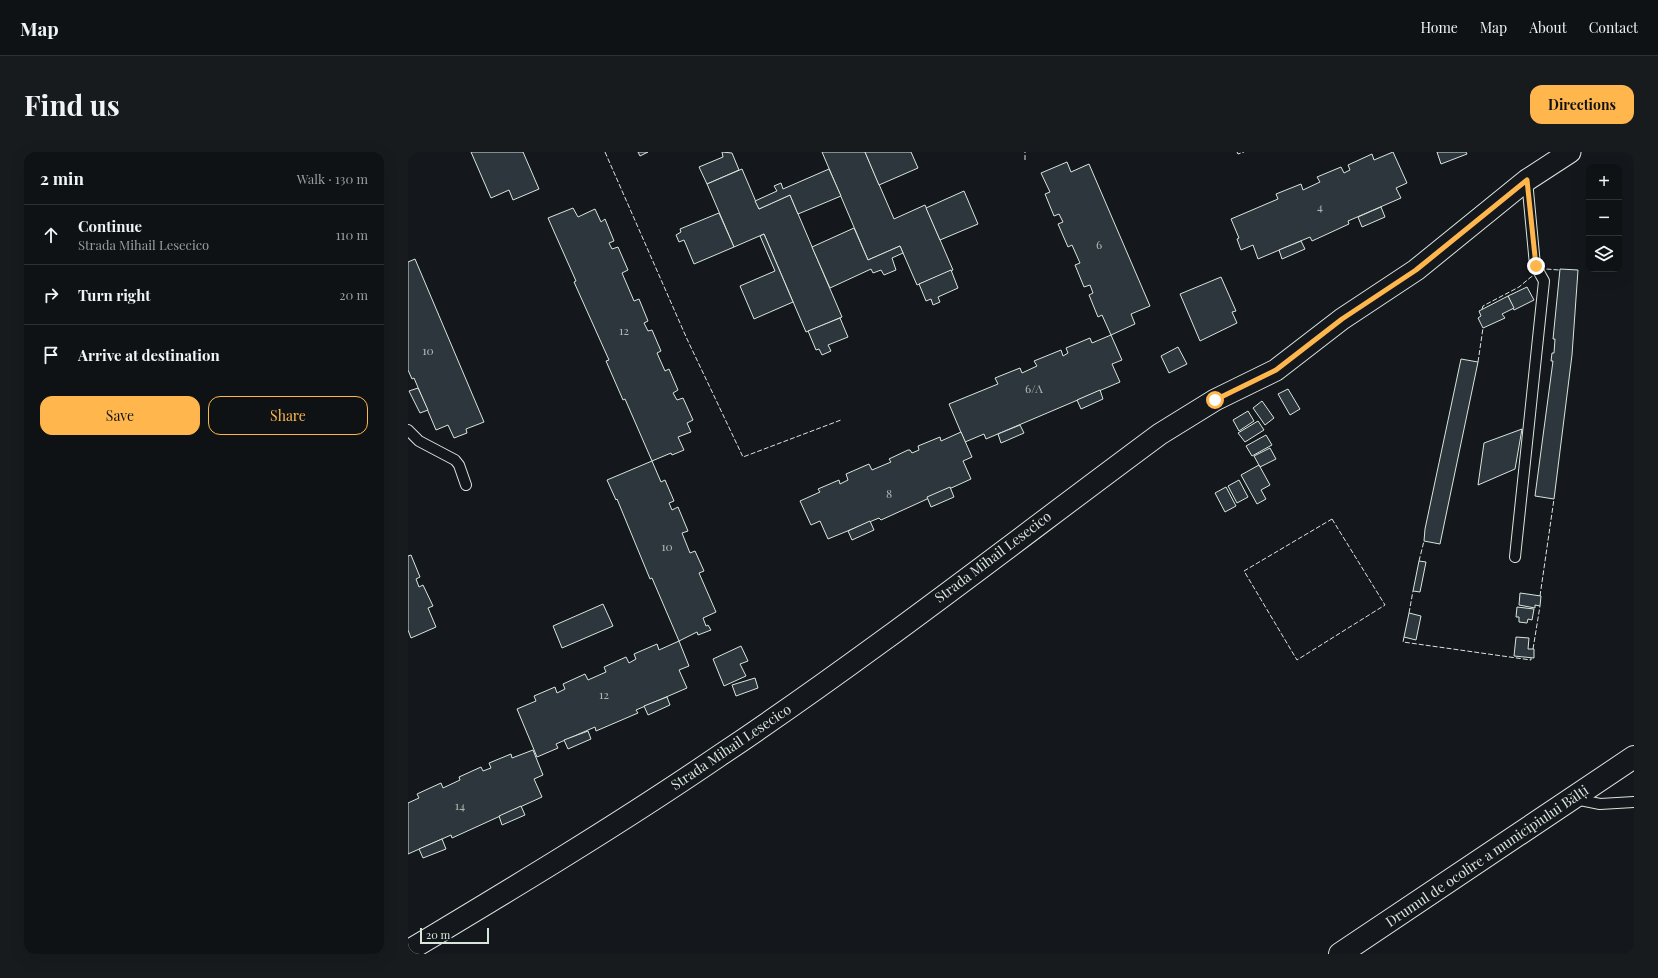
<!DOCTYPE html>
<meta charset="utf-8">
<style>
:root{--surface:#0f1215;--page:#181b1e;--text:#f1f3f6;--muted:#9b9ea0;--line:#2f3234;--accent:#ffb74d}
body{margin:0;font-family:"Playfair Display",serif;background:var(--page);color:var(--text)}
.controls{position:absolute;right:12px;top:12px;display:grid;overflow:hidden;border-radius:8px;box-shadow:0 4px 16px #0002}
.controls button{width:36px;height:36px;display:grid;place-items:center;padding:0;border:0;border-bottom:1px solid var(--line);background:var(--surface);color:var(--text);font:20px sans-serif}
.scale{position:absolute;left:12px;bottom:10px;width:69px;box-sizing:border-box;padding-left:4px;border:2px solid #d8e6dc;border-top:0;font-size:11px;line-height:14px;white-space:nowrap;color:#d8e6dc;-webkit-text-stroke:3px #14181c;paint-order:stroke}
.stop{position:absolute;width:12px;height:12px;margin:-9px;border:3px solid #ffb74d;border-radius:50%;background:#fff}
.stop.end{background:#ffb74d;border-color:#fff;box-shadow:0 1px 4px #0008}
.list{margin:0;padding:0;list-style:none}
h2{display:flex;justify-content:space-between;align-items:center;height:52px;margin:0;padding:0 16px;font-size:17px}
h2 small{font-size:13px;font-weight:400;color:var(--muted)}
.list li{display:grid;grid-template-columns:26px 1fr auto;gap:12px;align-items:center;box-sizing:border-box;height:60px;padding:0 16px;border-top:1px solid var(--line)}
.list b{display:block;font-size:15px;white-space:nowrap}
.list p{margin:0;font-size:13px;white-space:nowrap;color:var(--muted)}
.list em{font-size:13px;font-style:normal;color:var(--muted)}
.actions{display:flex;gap:8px;padding:12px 16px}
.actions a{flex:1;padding:9px 0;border:1px solid var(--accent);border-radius:12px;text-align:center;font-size:14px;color:var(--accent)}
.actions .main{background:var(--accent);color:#111}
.icon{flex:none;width:22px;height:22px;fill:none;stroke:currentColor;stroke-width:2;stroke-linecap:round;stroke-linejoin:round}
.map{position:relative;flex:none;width:1226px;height:802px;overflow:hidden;border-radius:12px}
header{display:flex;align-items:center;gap:24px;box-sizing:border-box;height:56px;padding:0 20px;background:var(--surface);border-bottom:1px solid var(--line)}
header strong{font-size:19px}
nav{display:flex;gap:22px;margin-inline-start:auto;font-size:14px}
.intro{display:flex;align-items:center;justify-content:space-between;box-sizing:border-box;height:96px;padding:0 24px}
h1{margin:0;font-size:28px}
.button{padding:10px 18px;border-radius:12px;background:var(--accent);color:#111;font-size:14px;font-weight:700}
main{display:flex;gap:24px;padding:0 24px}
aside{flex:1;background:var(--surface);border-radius:12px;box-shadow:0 4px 16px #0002}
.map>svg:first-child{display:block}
.building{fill:#2c363c;stroke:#d8e6dc}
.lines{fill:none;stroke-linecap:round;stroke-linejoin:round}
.lane-casing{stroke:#d8e6dc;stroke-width:12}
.street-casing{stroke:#d8e6dc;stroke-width:23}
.highway-casing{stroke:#d8e6dc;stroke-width:24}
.lane{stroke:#14181c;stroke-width:10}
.street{stroke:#14181c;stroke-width:21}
.highway{stroke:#14181c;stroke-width:22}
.fence{stroke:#d8e6dc;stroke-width:1;stroke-dasharray:5 2;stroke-linecap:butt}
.route{stroke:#ffb74d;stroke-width:5}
.labels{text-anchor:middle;stroke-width:3;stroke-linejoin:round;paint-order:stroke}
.number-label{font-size:12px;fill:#adbab4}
.street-label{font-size:14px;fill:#d8e6dc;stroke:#14181c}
</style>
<header>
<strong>Map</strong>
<nav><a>Home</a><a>Map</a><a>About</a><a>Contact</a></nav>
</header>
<div class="intro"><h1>Find us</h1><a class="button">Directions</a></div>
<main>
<aside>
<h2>2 min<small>Walk · 130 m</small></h2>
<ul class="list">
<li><svg class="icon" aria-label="ahead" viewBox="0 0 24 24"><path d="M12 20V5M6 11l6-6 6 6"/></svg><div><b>Continue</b><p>Strada Mihail Lesecico</p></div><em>110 m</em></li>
<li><svg class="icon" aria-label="right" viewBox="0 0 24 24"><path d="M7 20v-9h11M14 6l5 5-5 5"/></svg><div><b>Turn right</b></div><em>20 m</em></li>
<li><svg class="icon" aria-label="arrive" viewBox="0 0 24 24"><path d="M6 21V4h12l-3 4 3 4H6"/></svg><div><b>Arrive at destination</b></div></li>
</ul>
<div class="actions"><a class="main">Save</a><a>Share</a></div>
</aside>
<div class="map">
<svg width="1226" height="802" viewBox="0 0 1226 802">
<rect width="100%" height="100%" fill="#14181c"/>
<g class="building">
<path d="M63 0H115L131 37 105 48 101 38 83 46Z"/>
<path d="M230 0H240L232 4Z"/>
<path d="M314 0 324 1 331 18 299 32 291 15 315 5Z"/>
<path d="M414 0H457L486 67 517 53 545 118 509 133 492 94 460 108Z"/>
<path d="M457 0H503L510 16 471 33Z"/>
<path d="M985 0 999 31 988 36 993 46 940 69 941 72 904 89 902 85 850 107 845 93 833 98 829 87 831 86 823 67 870 47 868 42 893 32 895 38 912 30 909 25 933 15 936 21 942 18 940 13 964 2 966 8Z"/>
<path d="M1029 0H1058L1059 2 1033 12Z"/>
<path d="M659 10 663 20 681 12 742 154 723 162 727 172 703 183 694 163 690 165 681 143 685 141 682 133 676 135 667 113 672 111 664 93 660 95 650 72 655 70 651 62 646 64 637 42 642 40 633 21Z"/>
<path d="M334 17 351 57 382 43 434 165 398 180 356 82 326 95 299 32Z"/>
<path d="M421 17 433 44 390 62 382 43 351 57 347 49 369 39 366 34 373 31 375 37Z"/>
<path d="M556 39 570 72 532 88 518 56Z"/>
<path d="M973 55 977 65 954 75 950 65Z"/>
<path d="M165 56 170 65 187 57 193 70 197 67 206 89 201 91 204 97 210 95 220 118 214 121 226 149 231 147 240 169 236 171 240 179 244 178 253 199 249 201 257 219 261 217 270 238 265 241 269 248 275 246 285 268 279 271 283 280 270 285 276 298 264 303 263 301 244 309 217 247 215 248 198 209 201 208 166 130 168 129 140 66Z"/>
<path d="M311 61 326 95 286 112 276 88 271 90 268 83 273 80 272 77Z"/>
<path d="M446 76 460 108 492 94 495 101 484 106 488 118 476 123 473 118 465 121 463 117 422 136 404 95Z"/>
<path d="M356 82 385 150 346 167 332 134 367 119 352 84Z"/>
<path d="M893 89 897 97 874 107 871 98Z"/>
<path d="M7 107 76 270 58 277 59 281 46 286 40 273 28 278 6 226 4 227 0 218V110Z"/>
<path d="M1152 117 1170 118 1164 203 1146 347 1127 344 1145 209H1143L1144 201H1146L1147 187H1145Z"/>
<path d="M543 118 550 136 530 145 532 150 525 153 523 147 518 149 511 132Z"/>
<path d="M813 125 828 159 824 160 829 171 792 189 772 142Z"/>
<path d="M1119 135 1126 148 1106 158 1100 144Z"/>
<path d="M1100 144 1106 156 1094 162 1097 166 1075 176 1070 166 1073 164 1071 159Z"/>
<path d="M432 166 440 185 420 193 423 199 414 203 411 197 408 198 400 179Z"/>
<path d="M703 183 714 208 704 212 712 230 578 287 576 282 557 290 541 252 590 232 587 226 612 216 614 221 629 214 626 209 653 198 655 204 660 201 658 196 682 186 684 191Z"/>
<path d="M770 195 779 212 761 221 753 204Z"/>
<path d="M1053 207 1070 210 1032 392 1016 389 1017 377Z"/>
<path d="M10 236 20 258 12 261 1 239Z"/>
<path d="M880 237 892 257 882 263 870 242Z"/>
<path d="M692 238 695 247 673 257 669 248Z"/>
<path d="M854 249 866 266 857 273 845 256Z"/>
<path d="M840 259 846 269 831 279 825 268Z"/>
<path d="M850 269 856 278 837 290 830 281Z"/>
<path d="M612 273 616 281 593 291 590 282Z"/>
<path d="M1114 277 1107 317 1070 333 1076 291Z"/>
<path d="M553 280 564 305 555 309 563 327 473 368 471 366 420 387 412 369 403 373 392 349 412 340 410 337 431 328 432 332 440 328 438 322 461 312 464 318 483 310 481 307 500 298H502L504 301 511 298 510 294 532 285 533 289Z"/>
<path d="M858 283 864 293 844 304 838 294Z"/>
<path d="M862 296 868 307 852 315 846 304Z"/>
<path d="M244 309 253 330 257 328 266 349 261 351 264 358 270 355 280 379 274 381 282 401 287 399 296 419 291 421 308 460 295 466 298 474 300 473 303 478 290 483 289 480 271 489 244 426 242 427 209 347 208 348 199 328Z"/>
<path d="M851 313 862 333 853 338 858 347 849 352 833 323Z"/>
<path d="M831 328 840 345 829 351 820 334Z"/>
<path d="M542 335 546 345 523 355 519 345Z"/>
<path d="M818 335 828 354 817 360 807 341Z"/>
<path d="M462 369 466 378 444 388 440 379Z"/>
<path d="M3 403 12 425 8 427 11 435 15 433 25 454 20 456 28 475 3 486 0 478V404Z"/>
<path d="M1011 409 1018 410 1012 440 1005 439Z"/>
<path d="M1112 441 1133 444 1132 454 1127 453V456L1111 453Z"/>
<path d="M195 452 205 474 154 496 145 474Z"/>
<path d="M1109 455 1126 457 1124 468 1120 467 1119 471 1111 470V465H1108Z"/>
<path d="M1001 461 1013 464 1008 488 996 485Z"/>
<path d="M1108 485 1121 486 1120 497H1126V506L1106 504Z"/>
<path d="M271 489 281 514 271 518 279 536 228 558 230 561 188 579 187 575 148 592 150 596 129 605 109 557 128 549 126 544 147 535 149 541 157 537 155 532 177 522 180 528 198 520 196 515 218 505 221 511 228 507 226 502 249 492 251 498Z"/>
<path d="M333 494 340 509 332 512 338 524 316 534 305 507Z"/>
<path d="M347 526 350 536 328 544 324 533Z"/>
<path d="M259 545 262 553 240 563 236 554Z"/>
<path d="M180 579 183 587 160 597 156 588Z"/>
<path d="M125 598 135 623 126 627 134 645 44 686 43 683 0 702V651L11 646 9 642 33 631 35 636 52 628 51 625 73 615 75 619 83 616 81 611 103 602 104 606Z"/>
<path d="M113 654 117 663 94 673 91 664Z"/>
<path d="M34 687 38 697 15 706 11 697Z"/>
</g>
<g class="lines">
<g class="lane-casing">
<g id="lane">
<path d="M0 278 11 289 47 308 51 313 58 333"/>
<path d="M1107 405 1136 129 1127 113 1119 28"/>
<path d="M1167 647 1192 652 1226 650"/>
</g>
</g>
<g class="street-casing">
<path id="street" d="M0 799C105 736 210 673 311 604 462 503 606 390 752 282L807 248 868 218 934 167 1008 118 1119 28 1162 0"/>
</g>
<g class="highway-casing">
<path id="highway" d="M932 802 1226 605"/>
</g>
<use href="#lane" class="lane"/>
<use href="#street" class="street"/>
<use href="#highway" class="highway"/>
<g class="fence">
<path d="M197 0 279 187 335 305 433 268"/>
<path d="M829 0 830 2 836 0"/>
<path d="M617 8V0"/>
<path d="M1074 157 1075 154 1111 135 1123 125 1138 117 1151 118"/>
<path d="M1070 210 1075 176"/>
<path d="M924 367 977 453 889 508 836 419Z"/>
<path d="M1011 409 1016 389"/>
<path d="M1132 444 1146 347"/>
<path d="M1001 461 1005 439"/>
<path d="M996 485 995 490 1123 508V506"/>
<path d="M1125 497 1132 454"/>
</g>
</g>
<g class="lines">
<path class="route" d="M807 248 868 218 934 167 1008 118 1119 28 1128 114"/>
</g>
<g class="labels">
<g class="number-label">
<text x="912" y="59">4</text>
<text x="691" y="97">6</text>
<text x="216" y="183">12</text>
<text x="20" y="203">10</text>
<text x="626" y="241">6/A</text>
<text x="481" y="346">8</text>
<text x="259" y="399">10</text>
<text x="196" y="547">12</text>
<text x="52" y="658">14</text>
</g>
<g class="street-label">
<text transform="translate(585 405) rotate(-37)" y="5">Strada Mihail Lesecico</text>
<text transform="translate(323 595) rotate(-34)" y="5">Strada Mihail Lesecico</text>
<text transform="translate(1079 704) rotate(-34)" y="5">Drumul de ocolire a municipiului Bălți</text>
</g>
</g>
</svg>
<div class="controls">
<button>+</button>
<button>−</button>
<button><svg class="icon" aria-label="layers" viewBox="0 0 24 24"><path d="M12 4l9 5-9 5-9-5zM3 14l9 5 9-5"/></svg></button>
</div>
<div class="scale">20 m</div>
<div class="stop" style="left:807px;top:248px"></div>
<div class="stop end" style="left:1128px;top:114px"></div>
</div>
</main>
